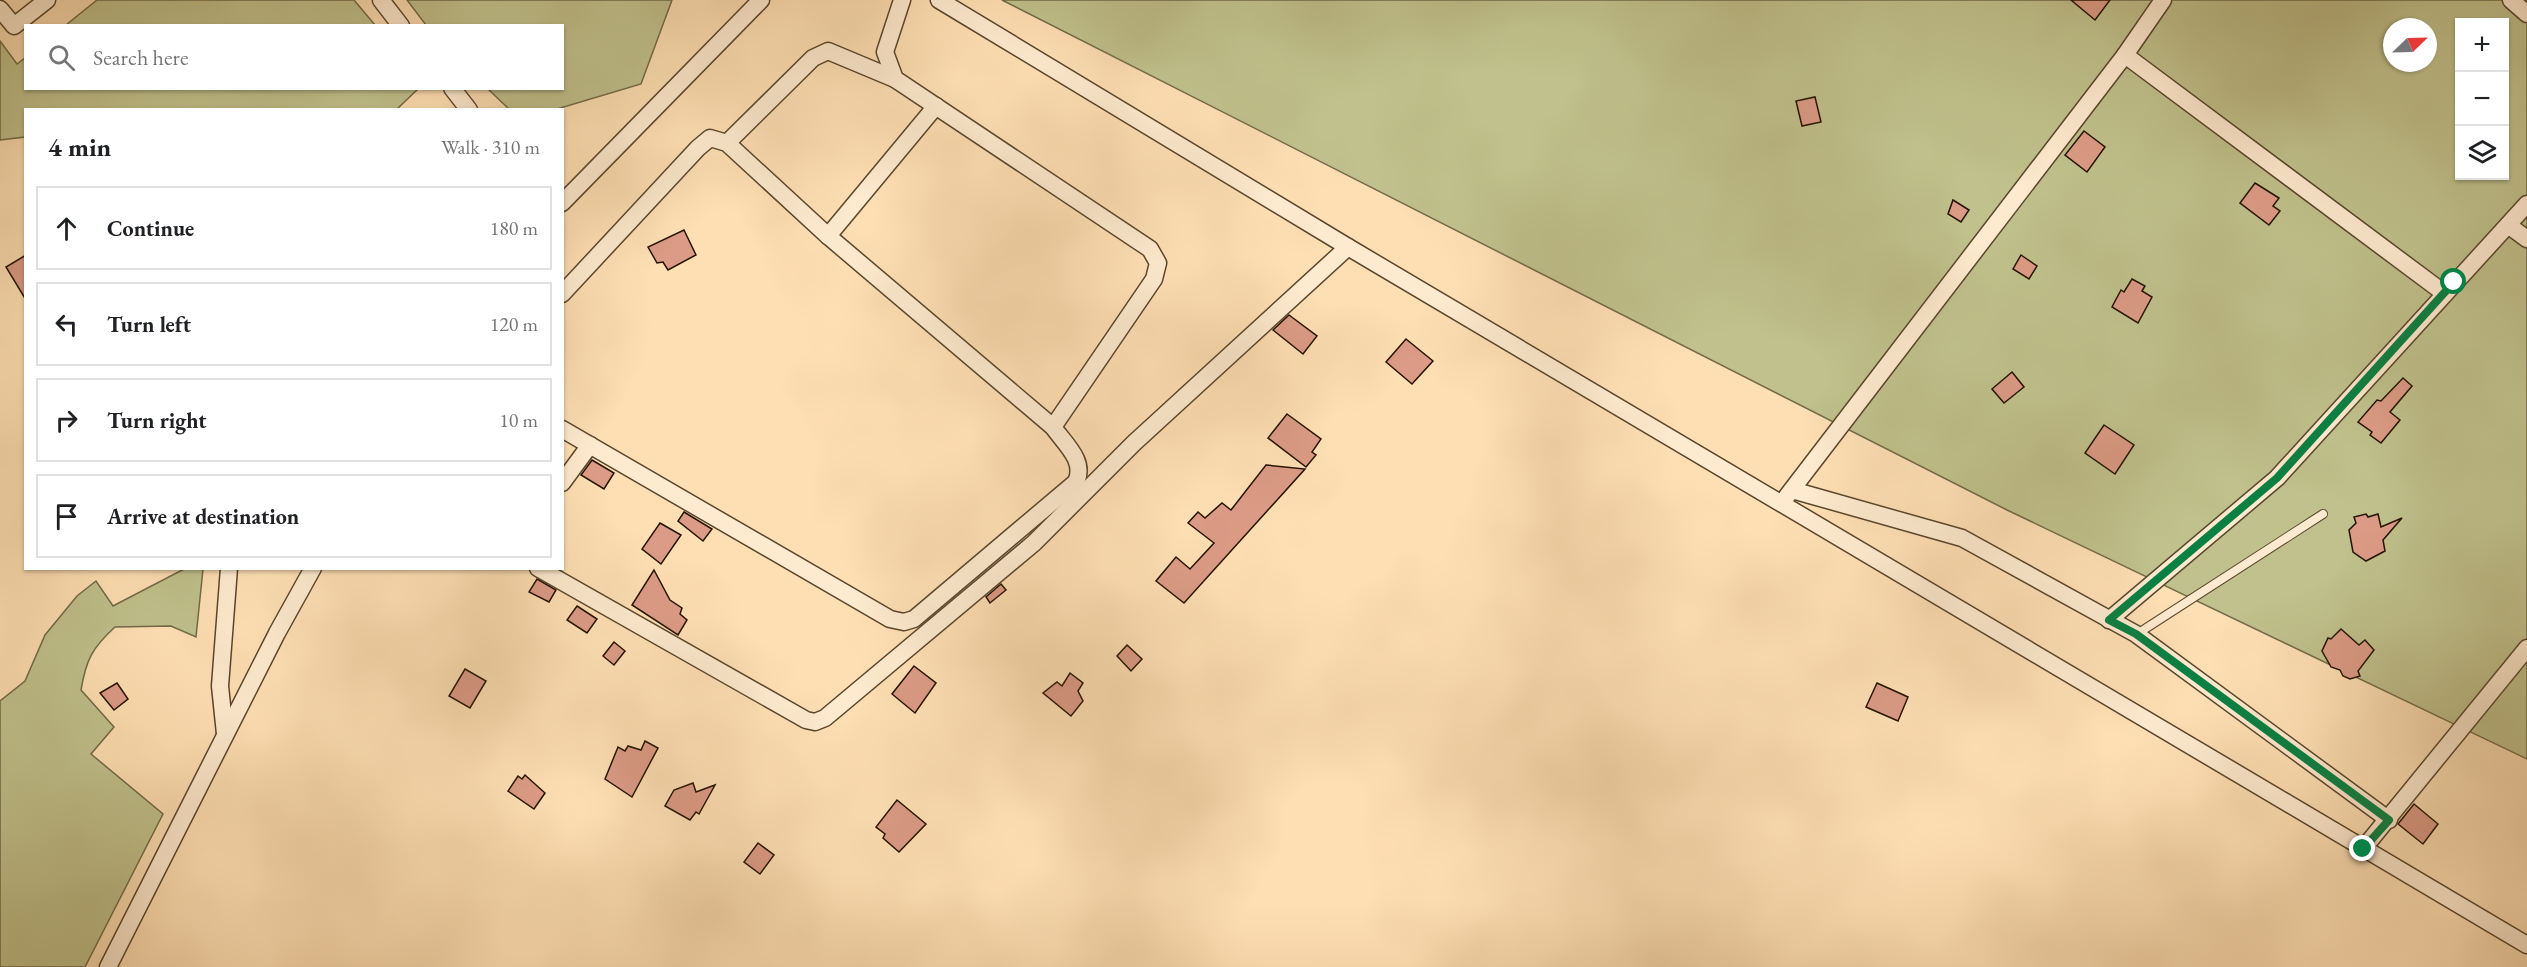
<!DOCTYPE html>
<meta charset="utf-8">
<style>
:root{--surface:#fff;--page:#f2f2f2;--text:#202124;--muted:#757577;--line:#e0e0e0}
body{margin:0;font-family:"EB Garamond",serif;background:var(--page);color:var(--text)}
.controls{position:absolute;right:18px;top:18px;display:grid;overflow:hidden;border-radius:0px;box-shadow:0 2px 4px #0004}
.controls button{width:54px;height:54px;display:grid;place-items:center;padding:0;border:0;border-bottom:2px solid var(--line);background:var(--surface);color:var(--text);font:30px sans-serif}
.compass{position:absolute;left:2383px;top:18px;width:54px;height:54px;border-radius:50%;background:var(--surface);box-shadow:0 2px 4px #0004;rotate:67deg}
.stop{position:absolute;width:18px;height:18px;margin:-14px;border:4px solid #0b8043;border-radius:50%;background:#fff}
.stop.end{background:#0b8043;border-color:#fff;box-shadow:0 2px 6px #0008}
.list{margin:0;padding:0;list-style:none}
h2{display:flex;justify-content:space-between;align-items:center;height:78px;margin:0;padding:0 24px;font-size:26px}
h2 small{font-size:20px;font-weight:400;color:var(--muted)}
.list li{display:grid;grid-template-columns:39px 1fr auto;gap:18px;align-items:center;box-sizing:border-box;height:84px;margin:0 12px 12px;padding:0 12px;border:2px solid var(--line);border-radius:0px}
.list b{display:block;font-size:22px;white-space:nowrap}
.list em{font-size:20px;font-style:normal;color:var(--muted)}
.icon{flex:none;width:33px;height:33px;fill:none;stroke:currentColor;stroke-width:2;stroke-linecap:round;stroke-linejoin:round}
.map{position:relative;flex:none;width:2527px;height:967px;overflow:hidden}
.search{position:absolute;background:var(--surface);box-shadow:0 2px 4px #0004;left:24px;top:24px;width:540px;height:66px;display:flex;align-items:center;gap:15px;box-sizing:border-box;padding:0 21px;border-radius:0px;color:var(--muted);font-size:22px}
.panel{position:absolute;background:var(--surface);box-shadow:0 2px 4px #0004;left:24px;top:108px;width:540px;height:462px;border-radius:0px}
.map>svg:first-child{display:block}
.green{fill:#c0c18c;stroke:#726a46;stroke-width:1.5;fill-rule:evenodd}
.building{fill:#dc9b86;stroke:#241300;stroke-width:1.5}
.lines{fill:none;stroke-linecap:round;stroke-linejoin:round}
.lane-casing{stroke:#5a462d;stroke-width:10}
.street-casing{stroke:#5a462d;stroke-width:19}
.lane{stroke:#feeace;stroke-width:8}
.street{stroke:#feeace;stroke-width:16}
.route{stroke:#0b8043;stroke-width:8}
</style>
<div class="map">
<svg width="2527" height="967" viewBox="0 0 2527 967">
<rect width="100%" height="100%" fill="#fedfb3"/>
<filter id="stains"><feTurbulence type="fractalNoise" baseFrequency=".00333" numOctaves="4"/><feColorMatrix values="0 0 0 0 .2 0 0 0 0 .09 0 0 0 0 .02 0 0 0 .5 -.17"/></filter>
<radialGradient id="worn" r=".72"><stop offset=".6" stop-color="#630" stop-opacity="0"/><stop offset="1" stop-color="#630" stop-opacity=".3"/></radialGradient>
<g class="green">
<path d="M97 0H354L375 25H66Z"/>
<path d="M407 0H672L641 84 557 109 510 110 488 89 562 88V26L426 25Z"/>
<path d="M1002 0H2527V759L2007 510ZM2460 22H2504V176H2460ZM2392 27H2428V63H2392Z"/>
<path d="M0 41 17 64 25 58 26 88 418 89 397 109 26 110 25 137 0 140Z"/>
<path d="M184 569H203L196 637 171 626 115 627C92 648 86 660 81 690L114 727 91 754 163 814 85 967H0V701L25 681 45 635 77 596 96 581 113 606Z"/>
</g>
<g class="building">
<path d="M2071 0H2110L2095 20Z"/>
<path d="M1815 97 1821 122 1802 126 1796 101Z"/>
<path d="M2084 131 2105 147 2087 172 2065 155Z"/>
<path d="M2255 183 2279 198 2273 206 2280 211 2269 225 2240 203Z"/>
<path d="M1953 200 1969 210 1961 222 1948 214Z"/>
<path d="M684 230 696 255 668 270 663 262 657 263 648 247Z"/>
<path d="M26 255V300L6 267Z"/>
<path d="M2021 255 2037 266 2029 279 2013 269Z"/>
<path d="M2132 279 2145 286 2142 291 2152 297 2138 323 2112 307 2121 290 2124 292Z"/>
<path d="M1289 315 1317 336 1303 354 1273 330Z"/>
<path d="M1406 339 1433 361 1412 384 1386 362Z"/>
<path d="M2012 372 2024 387 2004 403 1992 389Z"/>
<path d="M2403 378 2412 386 2390 412 2400 420 2381 443 2370 435 2372 432 2358 422 2377 400 2381 401Z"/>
<path d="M1287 414 1321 439 1312 452 1316 455 1306 467 1268 438Z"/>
<path d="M2104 425 2134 445 2115 474 2085 453Z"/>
<path d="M592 460 614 473 604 489 581 475Z"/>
<path d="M1266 465 1305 469 1184 603 1156 581 1176 557 1190 569 1214 543 1188 523 1198 512 1205 518 1222 503 1231 510Z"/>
<path d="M684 512 712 529 703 541 678 521Z"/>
<path d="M2366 514 2368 517 2378 514 2381 527 2402 518 2383 540 2385 551 2366 561 2353 552 2349 530 2356 523 2354 517Z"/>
<path d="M660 523 681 535 661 564 642 549Z"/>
<path d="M654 570 670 600 682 608 680 614 687 620 678 635 632 605Z"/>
<path d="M537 579 556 590 549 602 529 592Z"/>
<path d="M1001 584 1006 590 990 603 986 597Z"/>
<path d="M577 606 597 619 587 633 567 620Z"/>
<path d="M2341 629 2359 645 2365 640 2374 650 2358 671 2360 676 2350 679 2343 676 2340 670 2331 667 2322 651 2328 638 2331 639Z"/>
<path d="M614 642 625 651 614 665 603 656Z"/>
<path d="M1127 645 1142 659 1131 671 1117 656Z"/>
<path d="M914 666 936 683 915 713 892 694Z"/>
<path d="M465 669 486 681 470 708 449 696Z"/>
<path d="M1070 673 1083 683 1078 691 1083 701 1071 716 1043 693 1057 682 1062 686Z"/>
<path d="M117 683 128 699 114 710 100 693Z"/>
<path d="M1877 683 1908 697 1898 721 1866 707Z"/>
<path d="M645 741 658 748 632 797 605 779 618 747 625 751 628 746 641 750Z"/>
<path d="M525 775 545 793 534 809 508 791 518 776 522 779Z"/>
<path d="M693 783 696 792 715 785 699 814 696 812 690 820 665 806 674 790Z"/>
<path d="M897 800 926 824 899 852 883 838 885 834 876 827Z"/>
<path d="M2414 804 2438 824 2423 844 2398 824Z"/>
<path d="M758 843 774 855 760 874 744 862Z"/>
</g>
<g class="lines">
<g class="lane-casing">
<path id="lane" d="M2137 634 2323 514"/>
</g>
<g class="street-casing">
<g id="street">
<path d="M381 0 401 26"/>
<path d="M902 0 885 52 895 79 1150 249 1158 263 1154 279 1053 427"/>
<path d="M939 0 1348 247 2527 945"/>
<path d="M2511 0 2527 14"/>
<path d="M0 9 14 26 47 0"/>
<path d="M2125 55 2444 293"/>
<path d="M452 88 469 110"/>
<path d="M727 143 813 58 828 51 895 79"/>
<path d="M562 203 761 0"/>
<path d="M2508 225 2527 239"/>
<path d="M828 236 936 106"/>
<path d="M562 294 698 148 710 138 727 143 828 236 1053 427C1065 444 1086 461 1076 482L914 619 904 622 890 619 562 429"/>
<path d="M562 483 590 445"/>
<path d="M1792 490 1962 538 2136 634 2389 820"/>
<path d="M1787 496 2125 55 2163 0"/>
<path d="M538 568 806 720 815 722 825 718 1034 543 1134 443 1348 247"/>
<path d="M2109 620 2277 478 2527 204"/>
<path d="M225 734 220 686 229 568"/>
<path d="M2363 849 2527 648"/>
<path d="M108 967 277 633 313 568"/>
</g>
</g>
<use href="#lane" class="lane"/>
<use href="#street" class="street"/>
</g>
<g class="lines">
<path class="route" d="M2363 849 2389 820 2136 634 2109 620 2277 478 2454 282"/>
</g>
<rect width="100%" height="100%" filter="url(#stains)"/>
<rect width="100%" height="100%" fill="url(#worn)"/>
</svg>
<div class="controls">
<button>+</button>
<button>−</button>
<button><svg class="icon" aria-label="layers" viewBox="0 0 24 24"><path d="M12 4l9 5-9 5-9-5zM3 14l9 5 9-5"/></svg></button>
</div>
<svg class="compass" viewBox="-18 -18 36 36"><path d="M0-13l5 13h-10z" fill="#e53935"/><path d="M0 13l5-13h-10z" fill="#757577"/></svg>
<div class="stop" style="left:2454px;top:282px"></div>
<div class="stop end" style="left:2363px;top:849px"></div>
<div class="search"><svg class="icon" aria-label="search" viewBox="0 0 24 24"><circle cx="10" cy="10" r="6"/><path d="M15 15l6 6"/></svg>Search here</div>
<section class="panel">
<h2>4 min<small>Walk · 310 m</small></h2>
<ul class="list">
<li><svg class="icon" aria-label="ahead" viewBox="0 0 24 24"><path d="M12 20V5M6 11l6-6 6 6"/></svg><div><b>Continue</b></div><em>180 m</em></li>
<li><svg class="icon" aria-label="left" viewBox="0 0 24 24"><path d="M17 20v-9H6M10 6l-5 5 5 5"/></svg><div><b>Turn left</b></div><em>120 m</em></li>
<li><svg class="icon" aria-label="right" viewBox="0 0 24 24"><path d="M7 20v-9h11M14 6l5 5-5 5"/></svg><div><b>Turn right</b></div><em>10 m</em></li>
<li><svg class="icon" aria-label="arrive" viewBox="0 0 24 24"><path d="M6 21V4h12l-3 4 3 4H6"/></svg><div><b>Arrive at destination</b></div></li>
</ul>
</section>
</div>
